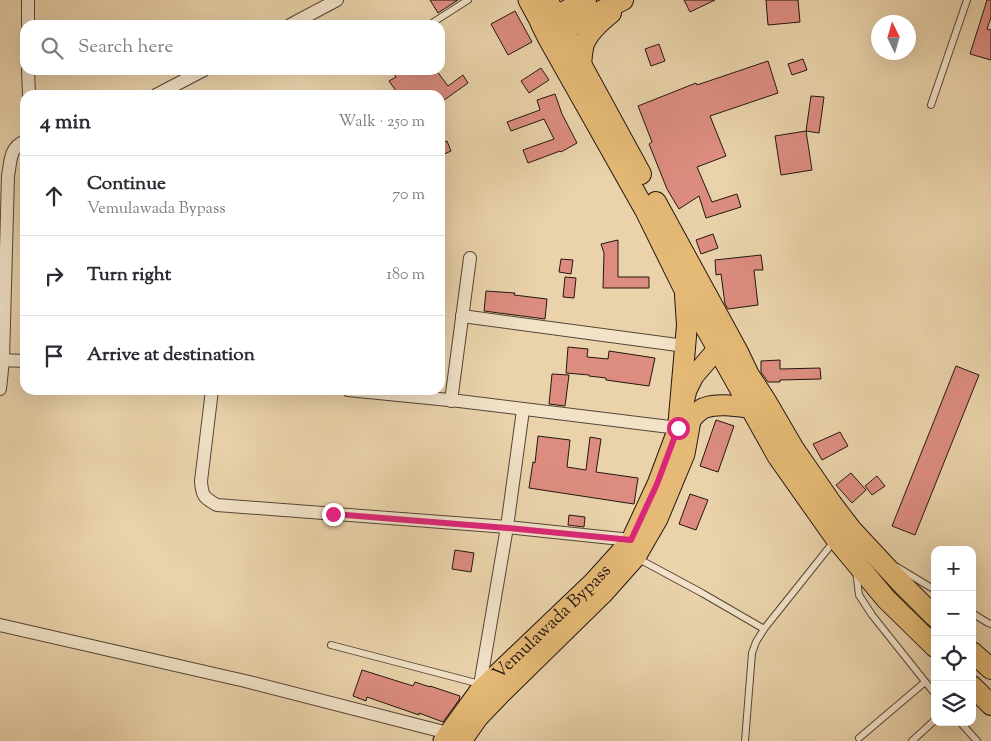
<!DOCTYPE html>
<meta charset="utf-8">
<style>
:root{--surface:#fff;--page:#f7f7f7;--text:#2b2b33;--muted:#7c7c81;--line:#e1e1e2}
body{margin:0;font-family:"Sorts Mill Goudy",serif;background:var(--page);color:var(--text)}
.controls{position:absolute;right:15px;bottom:15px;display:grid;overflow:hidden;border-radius:10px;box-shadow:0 5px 20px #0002}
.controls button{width:45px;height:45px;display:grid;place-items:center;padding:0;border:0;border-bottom:1px solid var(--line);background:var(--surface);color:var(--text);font:25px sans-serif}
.compass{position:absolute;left:871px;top:15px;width:45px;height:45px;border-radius:50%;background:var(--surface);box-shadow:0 5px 20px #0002;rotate:355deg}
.stop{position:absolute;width:15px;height:15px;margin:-11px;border:4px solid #db2777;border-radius:50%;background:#fff}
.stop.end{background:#db2777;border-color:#fff;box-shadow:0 1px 5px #0008}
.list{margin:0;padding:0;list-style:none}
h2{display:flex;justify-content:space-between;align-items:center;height:65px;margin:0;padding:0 20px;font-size:21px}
h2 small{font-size:16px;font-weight:400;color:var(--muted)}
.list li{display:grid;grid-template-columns:32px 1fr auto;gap:15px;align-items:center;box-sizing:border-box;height:80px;padding:0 20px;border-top:1px solid var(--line)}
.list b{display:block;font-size:19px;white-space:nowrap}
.list p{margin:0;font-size:16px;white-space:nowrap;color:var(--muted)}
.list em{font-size:16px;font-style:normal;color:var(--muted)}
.icon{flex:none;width:28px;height:28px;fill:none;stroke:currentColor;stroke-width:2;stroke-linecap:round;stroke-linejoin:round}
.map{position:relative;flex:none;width:991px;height:741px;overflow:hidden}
.search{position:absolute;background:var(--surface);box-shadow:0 5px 20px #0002;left:20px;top:20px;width:425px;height:55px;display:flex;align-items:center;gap:12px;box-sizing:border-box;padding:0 18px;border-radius:15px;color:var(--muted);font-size:19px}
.panel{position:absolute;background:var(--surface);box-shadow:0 5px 20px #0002;left:20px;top:90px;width:425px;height:305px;border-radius:15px}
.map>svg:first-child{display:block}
.building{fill:#dd8d80;stroke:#231610}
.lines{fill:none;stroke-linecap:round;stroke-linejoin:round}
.service-casing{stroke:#554537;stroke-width:8}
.minor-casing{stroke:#554537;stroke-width:14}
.primary-casing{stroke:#231610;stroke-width:21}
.trunk-casing{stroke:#231610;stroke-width:22}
.service{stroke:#f1e2c8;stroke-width:6}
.minor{stroke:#f1e2c8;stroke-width:12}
.primary{stroke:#e5ba76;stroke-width:19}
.trunk{stroke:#e5ba76;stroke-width:20}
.route{stroke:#db2777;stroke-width:6}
.labels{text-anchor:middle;stroke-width:4;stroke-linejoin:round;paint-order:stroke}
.street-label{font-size:18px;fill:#231610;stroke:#f1e2c8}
</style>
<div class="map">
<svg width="991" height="741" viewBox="0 0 991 741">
<rect width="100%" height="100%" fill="#ead3ab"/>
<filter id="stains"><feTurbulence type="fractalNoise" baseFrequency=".004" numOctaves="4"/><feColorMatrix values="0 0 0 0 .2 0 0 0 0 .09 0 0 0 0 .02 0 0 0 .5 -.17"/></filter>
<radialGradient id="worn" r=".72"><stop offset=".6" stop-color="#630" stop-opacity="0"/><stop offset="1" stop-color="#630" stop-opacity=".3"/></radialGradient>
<g class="building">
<path d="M430 0H458L438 13Z"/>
<path d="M684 0H715L690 12Z"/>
<path d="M766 0H798L800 22 768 25Z"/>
<path d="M987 0H991V17L987 29 991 30V60L970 54Z"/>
<path d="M515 11 532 42 508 55 491 24Z"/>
<path d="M659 44 665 61 651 66 645 49Z"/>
<path d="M803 59 807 70 792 75 788 64Z"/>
<path d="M768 61 778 93 710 116 726 156 697 167 712 202 737 194 741 207 706 218 699 196 679 209 667 189 649 144 652 142 638 106 696 83 697 85Z"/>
<path d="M541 68 549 80 529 93 521 81Z"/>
<path d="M391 70H436L448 86 463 75 468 83 440 103V95H399L389 81 396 77Z"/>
<path d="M555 94 562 114 577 143 561 152 560 151 528 163 523 150 554 139 544 119 511 131 507 122 540 110 537 100Z"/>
<path d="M811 96 824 97 819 133 806 131Z"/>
<path d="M806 131 812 170 781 175 775 136Z"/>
<path d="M447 141 451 151 440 156V144Z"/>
<path d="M713 234 718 248 701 254 696 240Z"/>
<path d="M618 240V277H649V288H603L604 253 601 244Z"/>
<path d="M761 255 763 270H754L758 305 728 309 725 304 721 274 716 275 715 260Z"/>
<path d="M561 259 573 260 571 274 559 272Z"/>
<path d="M565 277 576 278 574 298 563 297Z"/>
<path d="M486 291 515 293 514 295 547 299 545 319 484 311Z"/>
<path d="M568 347 588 349 587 357 608 359 609 351 655 358 649 386 606 380V378L589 376V375L566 373Z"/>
<path d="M780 360V369L820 368 821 379 780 380V382H768L761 372V361Z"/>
<path d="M956 366 979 375 915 535 892 526Z"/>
<path d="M552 374 569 375 565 406 549 404Z"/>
<path d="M716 420 734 426 718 472 700 466Z"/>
<path d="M840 432 848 446 822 460 813 444Z"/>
<path d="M538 436 570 440 567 467 586 470 590 437 601 439 596 472 638 478 634 504 529 488 533 462 535 463Z"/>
<path d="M851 473 866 490 852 503 836 485Z"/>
<path d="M877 476 885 486 872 495 865 486Z"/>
<path d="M690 494 708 500 696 530 679 524Z"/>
<path d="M569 515 585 517 584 527 568 525Z"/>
<path d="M455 550 474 553 471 572 452 569Z"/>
<path d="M362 670 413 686 415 682 430 687V686L460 696 459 700 443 722 419 713V715L367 697 366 701 353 696Z"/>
</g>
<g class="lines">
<g class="service-casing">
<g id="service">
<path d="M429 25 468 0"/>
<path d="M931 105 967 0"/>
<path d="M637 558 702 593 764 629"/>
<path d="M897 567 935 590"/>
<path d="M856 571 859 595 872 615 935 694"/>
<path d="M972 613 988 623 991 624"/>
<path d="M331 645 480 684"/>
<path d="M960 722 977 741"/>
<path d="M859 738 925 682"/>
<path d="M745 741 752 653 756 642 764 629 835 540"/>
<path d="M912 741 935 720"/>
</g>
</g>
<g class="minor-casing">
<g id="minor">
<path d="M28 0V25"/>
<path d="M290 25 337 0"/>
<path d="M28 70 29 95"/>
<path d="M156 95 204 70"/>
<path d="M462 316 685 346"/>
<path d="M0 360 25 361"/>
<path d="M0 389 3 360 8 176C11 161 9 148 25 141"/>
<path d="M212 390 201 481C202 496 204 498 217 505L507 527 631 540"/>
<path d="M348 390 459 401 678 428"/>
<path d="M451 401 470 258"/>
<path d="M0 625 245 681 448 733"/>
<path d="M479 691 507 527 523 410"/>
</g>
</g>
<g class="primary-casing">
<g id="primary">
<path d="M528 0 541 24"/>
<path d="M548 0 556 15"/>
<path id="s1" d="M443 741 479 691 593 582 631 540 657 484 678 428 687 390 694 376 718 348 731 341"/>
<path d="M462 741 478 718 502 693 604 593 636 557 658 519 685 454 692 415"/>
</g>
</g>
<g class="trunk-casing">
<g id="trunk">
<path d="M586 0 541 24 548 38 645 210 684 289 778 457 836 539 886 599 935 647"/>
<path d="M556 15 581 64 641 174"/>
<path d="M551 36 623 0"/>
<path d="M581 64C582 57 582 50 584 44 589 31 601 21 611 13"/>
<path d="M656 202 738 352 749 375 766 401 794 449 832 504 851 529 904 586 935 617"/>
<path d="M691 419C695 415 699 410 704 408 718 403 736 406 751 408"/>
<path d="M678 428 687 325 685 295"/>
<path d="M972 652 991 669"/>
<path d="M972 686 991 705"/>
</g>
</g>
<use href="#service" class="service"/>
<use href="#minor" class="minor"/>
<use href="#primary" class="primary"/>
<use href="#trunk" class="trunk"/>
</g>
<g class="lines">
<path class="route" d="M333 514 507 528 631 540 657 484 678 428"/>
</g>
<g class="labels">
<g class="street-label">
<text dy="6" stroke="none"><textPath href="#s1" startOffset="162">Vemulawada Bypass</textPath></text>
</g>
</g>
<rect width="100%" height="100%" filter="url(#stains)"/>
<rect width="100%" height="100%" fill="url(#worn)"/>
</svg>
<div class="controls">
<button>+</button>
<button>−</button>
<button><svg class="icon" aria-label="locate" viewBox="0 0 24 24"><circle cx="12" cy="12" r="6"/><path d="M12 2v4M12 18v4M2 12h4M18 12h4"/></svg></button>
<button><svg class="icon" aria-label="layers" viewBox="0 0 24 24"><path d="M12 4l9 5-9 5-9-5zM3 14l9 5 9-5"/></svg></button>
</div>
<svg class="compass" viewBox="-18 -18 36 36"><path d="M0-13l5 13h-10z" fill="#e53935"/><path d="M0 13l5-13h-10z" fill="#7c7c81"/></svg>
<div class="stop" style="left:678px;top:428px"></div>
<div class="stop end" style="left:333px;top:514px"></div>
<div class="search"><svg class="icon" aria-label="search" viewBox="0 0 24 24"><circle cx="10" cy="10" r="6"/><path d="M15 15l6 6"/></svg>Search here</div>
<section class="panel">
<h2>4 min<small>Walk · 250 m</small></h2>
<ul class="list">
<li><svg class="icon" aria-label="ahead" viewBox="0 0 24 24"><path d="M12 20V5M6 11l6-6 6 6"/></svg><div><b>Continue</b><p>Vemulawada Bypass</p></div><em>70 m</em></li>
<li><svg class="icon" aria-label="right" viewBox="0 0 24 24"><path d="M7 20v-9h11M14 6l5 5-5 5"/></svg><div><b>Turn right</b></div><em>180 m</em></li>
<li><svg class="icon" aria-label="arrive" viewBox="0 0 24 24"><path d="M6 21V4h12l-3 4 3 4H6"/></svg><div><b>Arrive at destination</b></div></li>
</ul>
</section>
</div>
